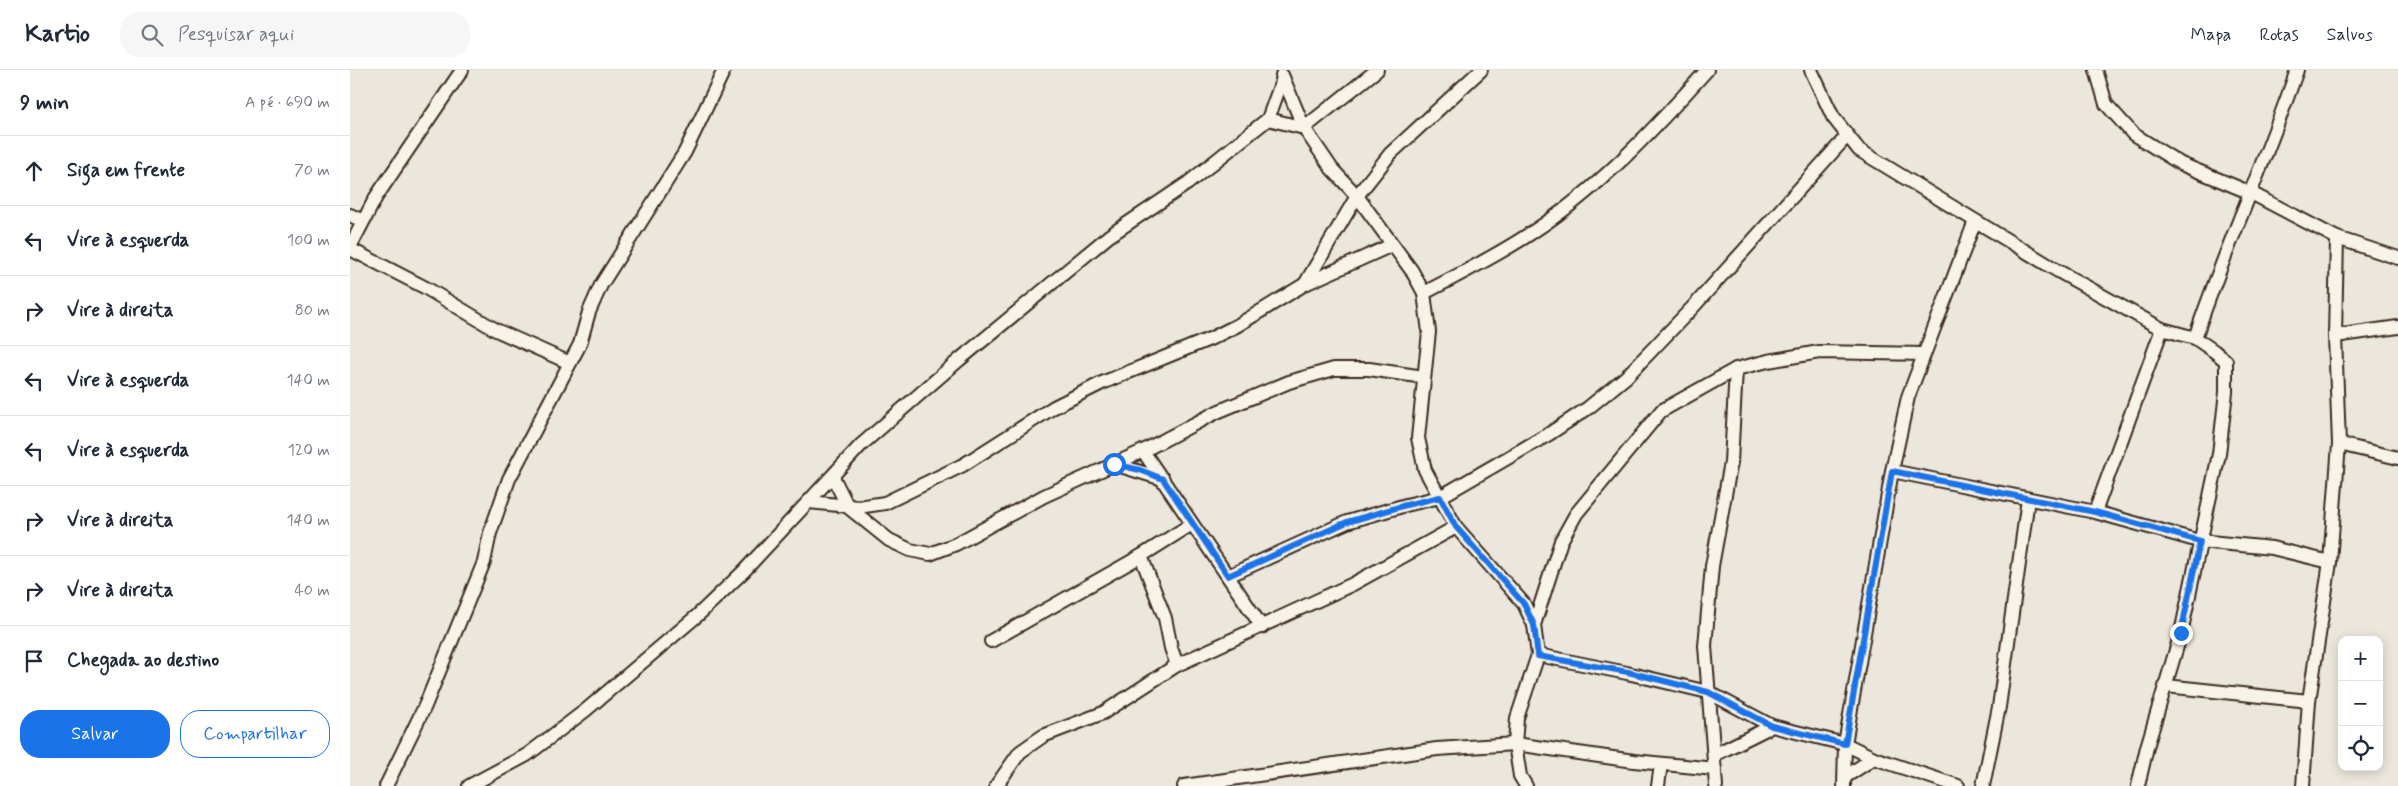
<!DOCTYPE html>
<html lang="pt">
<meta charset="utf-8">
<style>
:root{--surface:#fff;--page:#f6f6f7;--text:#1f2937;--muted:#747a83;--line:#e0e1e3;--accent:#1a73e8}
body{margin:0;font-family:Mynerve,sans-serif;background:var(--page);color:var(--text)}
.controls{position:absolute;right:15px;bottom:15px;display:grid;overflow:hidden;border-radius:10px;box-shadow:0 2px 12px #0003}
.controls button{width:45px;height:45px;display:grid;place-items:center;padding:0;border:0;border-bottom:1px solid var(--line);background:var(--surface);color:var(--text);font:25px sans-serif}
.stop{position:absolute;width:15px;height:15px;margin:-11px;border:4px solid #1a73e8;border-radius:50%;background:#fff}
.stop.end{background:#1a73e8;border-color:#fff;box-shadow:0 1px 5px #0008}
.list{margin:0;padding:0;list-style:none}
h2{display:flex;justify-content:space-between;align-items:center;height:65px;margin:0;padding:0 20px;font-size:21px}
h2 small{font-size:16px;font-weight:400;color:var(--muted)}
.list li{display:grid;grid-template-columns:32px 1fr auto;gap:15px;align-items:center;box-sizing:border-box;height:70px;padding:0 20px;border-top:1px solid var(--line)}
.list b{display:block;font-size:19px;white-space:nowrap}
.list em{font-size:16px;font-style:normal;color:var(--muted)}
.actions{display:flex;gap:10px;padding:15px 20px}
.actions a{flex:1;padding:11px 0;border:1px solid var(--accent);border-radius:20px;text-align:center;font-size:18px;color:var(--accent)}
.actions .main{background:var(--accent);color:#fff}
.icon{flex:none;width:28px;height:28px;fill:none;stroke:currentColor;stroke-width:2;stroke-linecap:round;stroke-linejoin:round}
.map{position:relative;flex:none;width:2048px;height:716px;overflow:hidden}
header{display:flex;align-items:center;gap:30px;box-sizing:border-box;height:70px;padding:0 25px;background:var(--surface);border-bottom:1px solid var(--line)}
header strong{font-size:24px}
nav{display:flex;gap:28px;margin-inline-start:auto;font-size:18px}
.search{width:350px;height:45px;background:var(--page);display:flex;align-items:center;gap:12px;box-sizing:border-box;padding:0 18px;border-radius:20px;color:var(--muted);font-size:19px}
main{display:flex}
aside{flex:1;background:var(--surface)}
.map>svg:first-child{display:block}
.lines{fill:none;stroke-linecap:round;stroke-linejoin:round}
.minor-casing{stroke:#3b2a1e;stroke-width:16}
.minor{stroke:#f7f3e8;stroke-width:12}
.route{stroke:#1a73e8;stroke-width:6}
</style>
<header>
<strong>Kartio</strong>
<div class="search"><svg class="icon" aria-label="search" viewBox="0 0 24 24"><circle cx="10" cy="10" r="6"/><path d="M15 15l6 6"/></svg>Pesquisar aqui</div>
<nav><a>Mapa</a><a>Rotas</a><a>Salvos</a></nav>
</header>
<main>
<aside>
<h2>9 min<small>A pé · 690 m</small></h2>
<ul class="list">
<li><svg class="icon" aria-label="ahead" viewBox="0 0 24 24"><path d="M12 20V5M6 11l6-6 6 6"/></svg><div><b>Siga em frente</b></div><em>70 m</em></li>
<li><svg class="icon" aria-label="left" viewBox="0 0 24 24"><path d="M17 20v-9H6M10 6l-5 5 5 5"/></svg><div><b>Vire à esquerda</b></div><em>100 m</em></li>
<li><svg class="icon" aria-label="right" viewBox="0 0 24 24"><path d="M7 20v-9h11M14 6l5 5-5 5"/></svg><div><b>Vire à direita</b></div><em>80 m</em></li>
<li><svg class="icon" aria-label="left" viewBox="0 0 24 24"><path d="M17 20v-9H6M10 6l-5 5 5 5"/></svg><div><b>Vire à esquerda</b></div><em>140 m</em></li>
<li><svg class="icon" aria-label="left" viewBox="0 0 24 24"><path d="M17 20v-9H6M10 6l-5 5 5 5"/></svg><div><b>Vire à esquerda</b></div><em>120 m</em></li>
<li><svg class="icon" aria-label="right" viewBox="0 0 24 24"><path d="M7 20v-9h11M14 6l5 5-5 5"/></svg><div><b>Vire à direita</b></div><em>140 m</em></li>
<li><svg class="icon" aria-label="right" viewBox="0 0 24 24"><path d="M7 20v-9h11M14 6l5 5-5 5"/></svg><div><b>Vire à direita</b></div><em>40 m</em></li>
<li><svg class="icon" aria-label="arrive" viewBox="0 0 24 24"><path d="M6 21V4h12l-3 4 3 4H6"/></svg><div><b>Chegada ao destino</b></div></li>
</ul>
<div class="actions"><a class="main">Salvar</a><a>Compartilhar</a></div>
</aside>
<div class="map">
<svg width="2048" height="716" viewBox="0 0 2048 716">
<rect width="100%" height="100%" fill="#ece7dc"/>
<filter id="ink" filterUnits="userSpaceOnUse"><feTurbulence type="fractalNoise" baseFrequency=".02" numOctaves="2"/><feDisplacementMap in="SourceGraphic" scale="10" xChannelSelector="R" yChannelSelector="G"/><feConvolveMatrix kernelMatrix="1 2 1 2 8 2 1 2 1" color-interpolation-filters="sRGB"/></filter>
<g filter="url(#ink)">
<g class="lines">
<g class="minor-casing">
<g id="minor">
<path d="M1461 0 1483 47 1509 80 1708 201 1812 259 1845 268 1864 281 1876 291V322L1869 384 1831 563 1797 677 1788 716"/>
<path d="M1746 0 1756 34 1783 64 1831 94 1901 123 1987 168 2048 188"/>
<path d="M932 5 954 58 982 99 1007 126 1062 201 1074 223 1079 262 1068 368 1075 400 1106 457 1174 534 1184 555 1188 585 1167 648 1165 674 1170 706 1176 716"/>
<path d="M918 49 954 58 1027 0"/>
<path d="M0 145 13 151"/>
<path d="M0 177 26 127 112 0"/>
<path d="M0 179 76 218 146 260 220 293"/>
<path d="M955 214 1007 126 1040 84 1131 0"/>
<path d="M1074 223C1110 204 1147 186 1181 163 1248 120 1304 59 1357 0"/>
<path d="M1985 266 1987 168"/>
<path d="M1845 268C1875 178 1916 91 1947 0"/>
<path d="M1989 374 2048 388"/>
<path d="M793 381 912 557"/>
<path d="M764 394 813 409"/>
<path d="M1542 401 1745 442 1849 471 1922 478 1980 492"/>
<path d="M483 407 498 437 539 470 560 480 580 484 606 474 694 426 793 381 867 342 939 312 984 299H1019L1074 307"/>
<path d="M459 432 508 437 535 433 613 395 704 337 752 313 862 268 888 255 955 214 1042 175"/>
<path d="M1745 442 1812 259"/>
<path d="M791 486 815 548 821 578 827 595"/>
<path d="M878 506 997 452 1056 435 1090 427 1199 364 1238 338 1276 307 1344 236 1497 66"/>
<path d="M1184 555 1211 471 1226 444 1311 341 1386 299 1418 291 1469 282 1574 284"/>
<path d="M641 571 791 486 842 454"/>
<path d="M1188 585 1277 603 1358 622 1422 656 1495 674 1524 688 1608 716"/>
<path d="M1816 616 1959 631"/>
<path d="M1364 685 1422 656"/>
<path d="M1495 707 1524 688"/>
<path d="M36 716 75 636 134 492 140 463 159 409 230 274 239 242 251 215 335 82 374 0"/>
<path d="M119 716 177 685 236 640 348 545 393 502 511 375 609 290 759 166 838 113 918 49 933 8"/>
<path d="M646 716 670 682 693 666 753 643 827 595 1003 514 1106 457"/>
<path d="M834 716 1087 679 1165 674 1284 691 1365 699"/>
<path d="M1308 716 1311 694"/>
<path d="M1366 716 1355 576 1362 496 1381 392 1386 299"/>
<path d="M1494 716 1495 674 1542 401 1558 327 1625 151"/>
<path d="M1633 716 1649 637 1678 429"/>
<path d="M1953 716 1959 631 1980 492 1989 374 1985 266 2048 257"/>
</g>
</g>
<use href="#minor" class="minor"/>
</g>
</g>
<g class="lines" filter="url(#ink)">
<path class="route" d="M764 394 790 400 813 409 878 506 997 452 1056 435 1090 427 1106 457 1174 534 1184 555 1188 586 1278 602 1358 622 1422 656 1495 674 1542 401 1745 442 1850 471 1831 563"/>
</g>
</svg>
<div class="controls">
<button>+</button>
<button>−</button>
<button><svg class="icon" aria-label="locate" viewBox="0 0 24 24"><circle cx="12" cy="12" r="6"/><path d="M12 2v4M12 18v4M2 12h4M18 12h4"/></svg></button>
</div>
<div class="stop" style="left:764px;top:394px"></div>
<div class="stop end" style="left:1831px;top:563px"></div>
</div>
</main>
